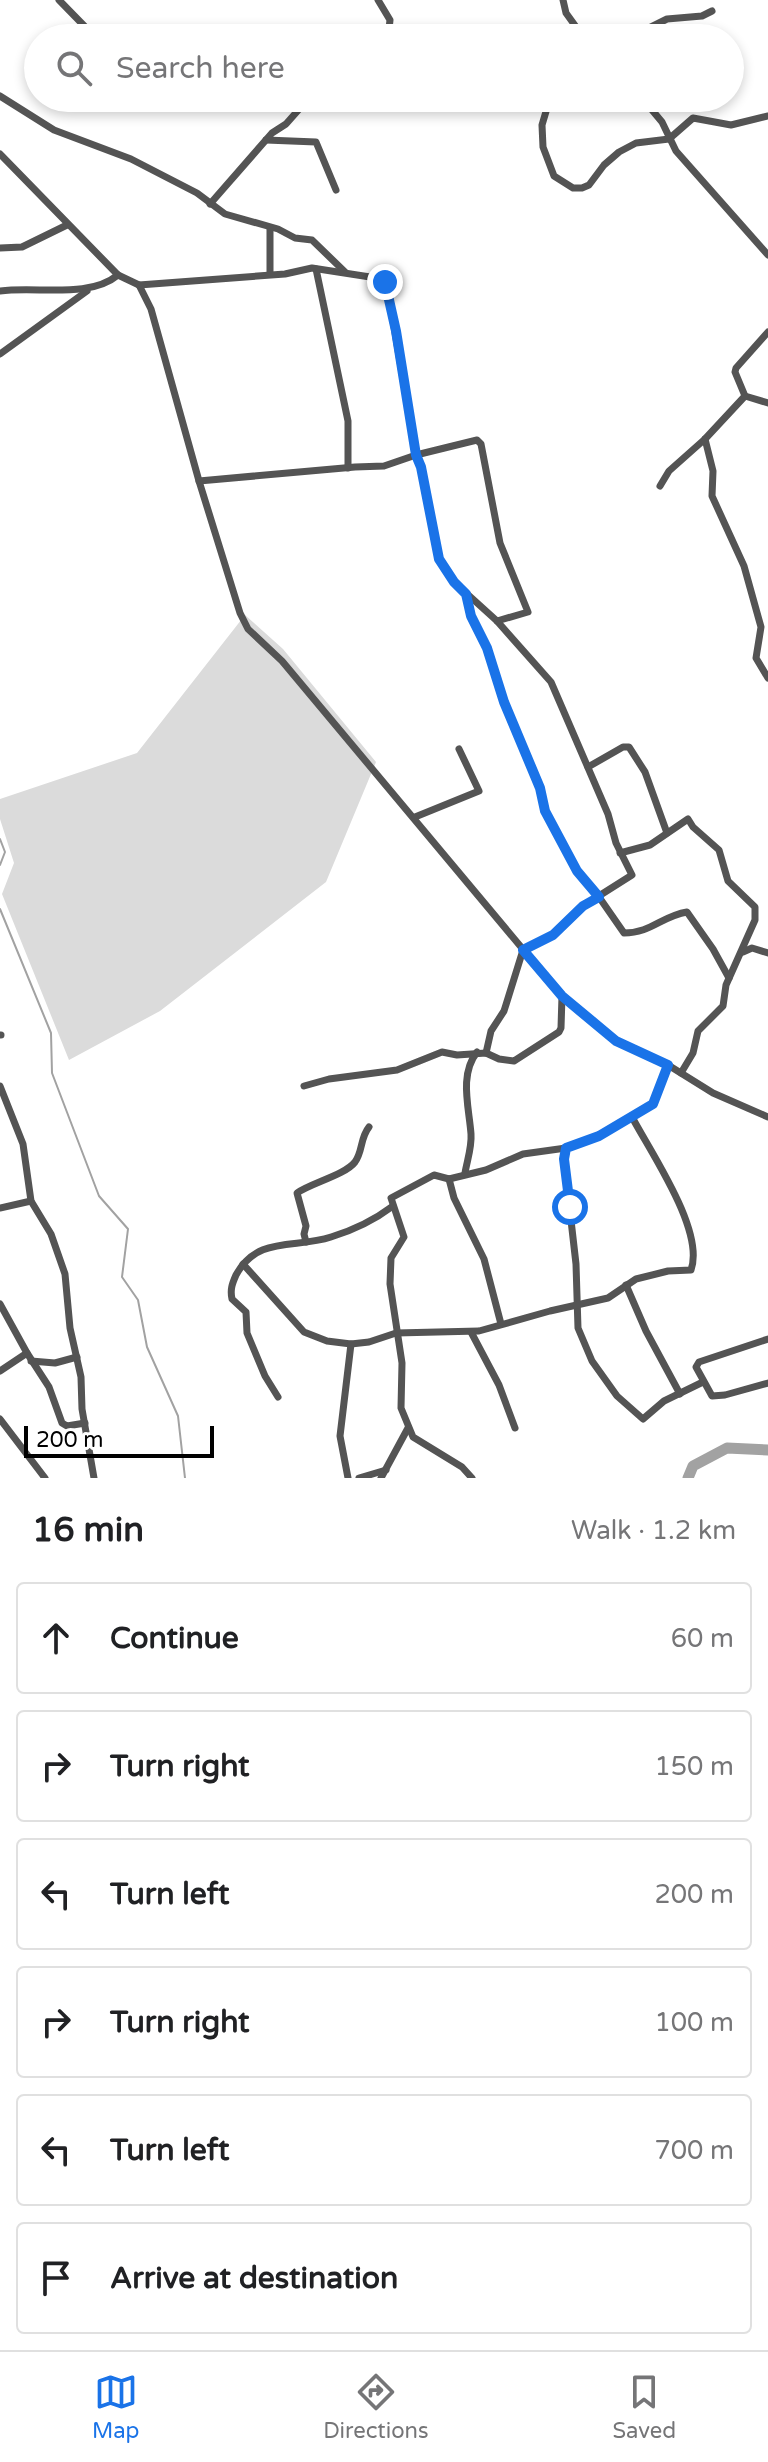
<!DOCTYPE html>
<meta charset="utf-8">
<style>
:root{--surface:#fff;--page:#f2f2f2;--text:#202124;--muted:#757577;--line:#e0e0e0;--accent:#1a73e8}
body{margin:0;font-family:"Varela Round",sans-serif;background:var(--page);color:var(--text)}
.scale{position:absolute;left:24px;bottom:20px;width:190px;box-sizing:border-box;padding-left:8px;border:4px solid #000;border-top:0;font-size:22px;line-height:28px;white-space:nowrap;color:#000;-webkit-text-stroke:6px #fff;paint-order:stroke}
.stop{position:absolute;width:24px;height:24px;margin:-18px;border:6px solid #1a73e8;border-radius:50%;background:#fff}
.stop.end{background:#1a73e8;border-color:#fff;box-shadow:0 2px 8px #0008}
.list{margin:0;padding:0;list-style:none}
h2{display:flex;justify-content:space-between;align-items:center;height:104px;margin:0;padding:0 32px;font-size:34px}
h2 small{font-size:26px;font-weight:400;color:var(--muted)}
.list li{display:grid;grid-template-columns:52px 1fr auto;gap:24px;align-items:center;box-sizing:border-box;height:112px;margin:0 16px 16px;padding:0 16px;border:2px solid var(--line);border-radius:8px}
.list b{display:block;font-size:30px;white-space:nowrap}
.list em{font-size:26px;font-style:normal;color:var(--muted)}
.icon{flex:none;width:44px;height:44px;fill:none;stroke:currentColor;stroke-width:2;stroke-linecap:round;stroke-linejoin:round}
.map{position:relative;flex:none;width:768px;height:1478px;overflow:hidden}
.search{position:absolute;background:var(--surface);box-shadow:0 4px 12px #0003;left:24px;right:24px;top:24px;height:88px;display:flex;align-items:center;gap:20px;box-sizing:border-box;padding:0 28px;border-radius:44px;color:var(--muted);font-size:30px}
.sheet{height:872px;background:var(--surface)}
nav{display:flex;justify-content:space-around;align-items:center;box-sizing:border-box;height:112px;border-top:2px solid var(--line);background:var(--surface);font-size:22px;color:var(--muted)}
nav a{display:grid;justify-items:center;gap:4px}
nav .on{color:var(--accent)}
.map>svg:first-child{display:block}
.green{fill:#dbdbdb}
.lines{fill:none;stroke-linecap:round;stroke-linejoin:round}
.stream{stroke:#a2a2a2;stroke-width:2}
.river{stroke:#a2a2a2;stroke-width:11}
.minor{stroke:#545454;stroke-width:7}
.route{stroke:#1a73e8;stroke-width:10}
</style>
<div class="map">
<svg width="768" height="1478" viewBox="0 0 768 1478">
<rect width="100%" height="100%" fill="#fff"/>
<path class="green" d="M245 615 283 649 376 762 326 882 160 1011 69 1060 2 894 14 863 0 819V799L137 753Z"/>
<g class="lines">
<g class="stream">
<path d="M0 839 5 852 0 865"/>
<path d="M0 909 51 1033 52 1073 99 1196 128 1229 122 1277 138 1300 147 1347 178 1416 185 1478"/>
</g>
<path class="river" d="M688 1478 693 1466 727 1448 768 1450"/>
<g class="minor">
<path d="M59 0 96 38"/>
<path d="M378 0 390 20 388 38"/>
<path d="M563 0 566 13 584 38"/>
<path d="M629 38 667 19 702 16 712 11"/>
<path d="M0 96 54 130 131 159 197 193 225 214 278 229 295 238 312 240 345 272"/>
<path d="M550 98 542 125 543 147 554 176 573 188H582L589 185 604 165 619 152 636 143 669 139 693 118 731 125 768 116"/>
<path d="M642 98 662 122 676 151 768 255"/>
<path d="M266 140 316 142 336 190"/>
<path d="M0 154 118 275 139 285 151 309 199 481 240 613 248 629 282 661 562 996 616 1041 668 1065 713 1093 768 1117"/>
<path d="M210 204 272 133 286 124 309 98"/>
<path d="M270 228V274"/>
<path d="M0 248 22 247 67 225"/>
<path d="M316 269 348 421V468"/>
<path d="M139 285 285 274 312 268 383 279 387 286 416 455 421 467 439 559 454 582 497 621 551 682 608 814 616 843 632 875 583 906 553 935 523 950 504 1011 491 1031 486 1053"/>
<path d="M0 291C37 286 89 299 118 275"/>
<path d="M768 332 736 368 735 372 745 396 768 403"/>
<path d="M0 354 87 291"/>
<path d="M705 439 713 471 712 496 744 566 761 627 756 658 768 678"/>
<path d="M199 481 355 467 384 466 416 455 477 440 481 444 500 543 528 612 497 621"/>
<path d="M660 486 669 471 705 439 745 396"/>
<path d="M466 594 471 616 487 648 504 702 540 788 545 811 577 871 599 897 624 933C651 933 662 916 687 912L713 949 729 978"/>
<path d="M588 767 623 747H629L645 772 667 833"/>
<path d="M415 817 479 791 459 749"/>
<path d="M620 853 650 845 688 819 693 827 719 850 728 881 755 907V920L726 985 723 1006 698 1031 693 1053 681 1073"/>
<path d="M743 952 752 948 768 953"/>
<path d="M0 1035H1"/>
<path d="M0 1086 23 1144 31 1201 51 1234 65 1274 70 1328 81 1377 82 1409 94 1478"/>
<path d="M304 1086 329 1079 397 1070 442 1052 457 1055 486 1053 499 1059 514 1061 559 1032 561 1028 562 996"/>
<path d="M566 1148 564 1159 576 1264 578 1328 592 1361 617 1396 643 1419 664 1401 703 1382"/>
<path d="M465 1173C467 1161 472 1147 471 1134 469 1107 459 1075 477 1052"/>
<path d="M449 1179 454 1198 484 1259 501 1324"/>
<path d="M0 1208 31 1201"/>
<path d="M306 1242 304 1234 306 1226 297 1193C311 1183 345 1175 355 1162 363 1151 360 1138 369 1127"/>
<path d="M243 1264 304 1332 327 1341 351 1344 369 1342 396 1333 479 1331 550 1311 608 1298 636 1279 668 1271 691 1270C705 1231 651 1153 632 1117"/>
<path d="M626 1285 646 1331 680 1394"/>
<path d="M0 1304 27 1353 49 1387 62 1423 67 1426 85 1423"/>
<path d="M471 1332 499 1385 515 1428"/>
<path d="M768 1339 699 1362 696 1367 712 1396 725 1395 768 1383"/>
<path d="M31 1361 55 1363 77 1357"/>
<path d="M0 1371 27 1353"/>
<path d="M278 1397 265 1376 247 1333 246 1312 232 1299C230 1290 232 1284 236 1275 258 1235 295 1249 331 1237 354 1230 373 1221 393 1206"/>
<path d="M0 1419 45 1478"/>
<path d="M348 1478 340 1436 351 1344"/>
<path d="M359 1478 386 1470"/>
<path d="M381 1478 408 1428"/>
<path d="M472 1478 462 1467 413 1437 401 1408 402 1363 390 1284 391 1258 404 1237 391 1198 434 1175 449 1179 486 1170 523 1154 566 1148 599 1136 653 1104 668 1065"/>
</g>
</g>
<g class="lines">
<path class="route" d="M385 282 396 331 416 455 421 467 439 559 454 582 466 594 471 616 487 648 504 702 540 788 545 811 577 871 599 897 583 906 553 935 523 950 562 996 616 1041 668 1065 653 1104 599 1136 566 1148 564 1159 570 1207"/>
</g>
</svg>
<div class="scale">200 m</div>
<div class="stop" style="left:570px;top:1207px"></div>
<div class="stop end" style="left:385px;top:282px"></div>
<div class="search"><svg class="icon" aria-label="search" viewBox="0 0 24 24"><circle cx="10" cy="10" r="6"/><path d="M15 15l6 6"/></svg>Search here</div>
</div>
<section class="sheet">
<h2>16 min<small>Walk · 1.2 km</small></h2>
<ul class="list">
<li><svg class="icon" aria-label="ahead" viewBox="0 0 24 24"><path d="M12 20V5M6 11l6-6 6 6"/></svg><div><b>Continue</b></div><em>60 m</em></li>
<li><svg class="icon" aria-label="right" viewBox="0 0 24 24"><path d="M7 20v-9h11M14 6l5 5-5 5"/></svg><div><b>Turn right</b></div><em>150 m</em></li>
<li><svg class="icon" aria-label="left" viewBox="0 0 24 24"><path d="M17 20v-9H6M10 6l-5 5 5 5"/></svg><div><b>Turn left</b></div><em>200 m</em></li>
<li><svg class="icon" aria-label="right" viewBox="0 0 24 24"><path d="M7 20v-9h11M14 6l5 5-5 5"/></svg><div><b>Turn right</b></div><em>100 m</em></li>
<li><svg class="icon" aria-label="left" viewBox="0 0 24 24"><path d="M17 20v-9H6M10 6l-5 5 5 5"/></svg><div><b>Turn left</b></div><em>700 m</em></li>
<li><svg class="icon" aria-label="arrive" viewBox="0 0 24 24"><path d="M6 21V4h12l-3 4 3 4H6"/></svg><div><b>Arrive at destination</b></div></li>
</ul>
</section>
<nav>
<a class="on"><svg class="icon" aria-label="map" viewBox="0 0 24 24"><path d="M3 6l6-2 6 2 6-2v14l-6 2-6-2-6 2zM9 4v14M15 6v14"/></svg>Map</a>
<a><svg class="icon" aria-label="directions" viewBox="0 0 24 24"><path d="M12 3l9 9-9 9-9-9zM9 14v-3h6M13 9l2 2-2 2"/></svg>Directions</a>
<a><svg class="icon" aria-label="saved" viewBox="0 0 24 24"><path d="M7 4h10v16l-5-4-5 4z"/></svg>Saved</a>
</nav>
